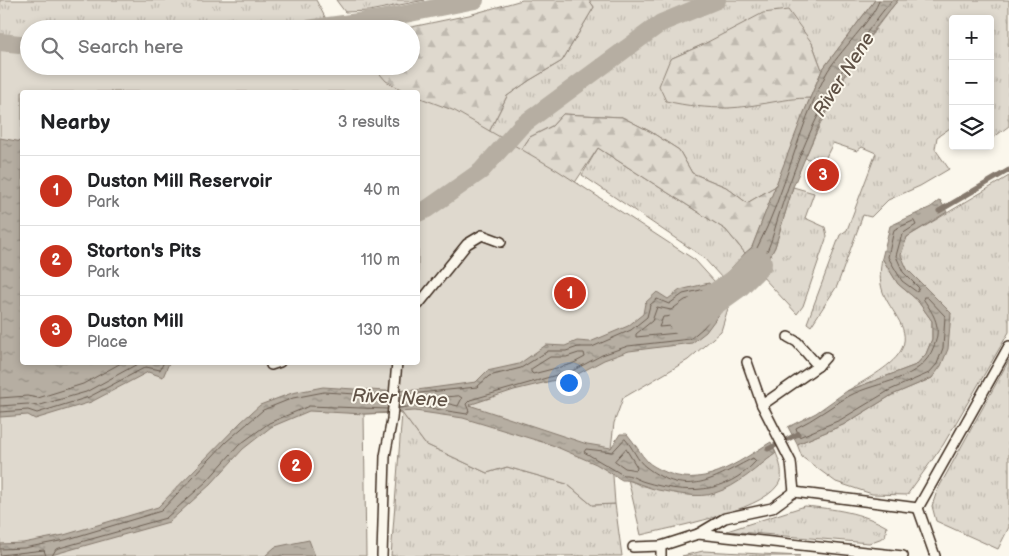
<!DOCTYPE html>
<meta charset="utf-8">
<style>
:root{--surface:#fff;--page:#f2f2f2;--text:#202124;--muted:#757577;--line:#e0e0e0;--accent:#c8321e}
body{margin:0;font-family:"Balsamiq Sans",sans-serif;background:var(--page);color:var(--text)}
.controls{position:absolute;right:15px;top:15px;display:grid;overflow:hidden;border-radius:5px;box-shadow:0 2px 8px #0003}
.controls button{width:45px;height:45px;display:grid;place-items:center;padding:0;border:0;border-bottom:1px solid var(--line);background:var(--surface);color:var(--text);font:25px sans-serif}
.you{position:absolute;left:568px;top:382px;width:18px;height:18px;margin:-12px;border:4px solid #fff;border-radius:50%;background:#1a73e8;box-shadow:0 0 0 8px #1a73e833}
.badge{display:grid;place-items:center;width:32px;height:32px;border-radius:50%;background:var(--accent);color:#fff;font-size:16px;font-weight:700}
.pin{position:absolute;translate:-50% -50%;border:2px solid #fff;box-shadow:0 1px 5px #0006}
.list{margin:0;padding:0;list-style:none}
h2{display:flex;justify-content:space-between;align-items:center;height:65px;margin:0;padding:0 20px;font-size:21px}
h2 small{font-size:16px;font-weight:400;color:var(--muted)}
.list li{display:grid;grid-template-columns:32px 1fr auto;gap:15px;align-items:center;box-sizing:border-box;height:70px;padding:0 20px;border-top:1px solid var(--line)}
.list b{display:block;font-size:19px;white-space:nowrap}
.list p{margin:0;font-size:16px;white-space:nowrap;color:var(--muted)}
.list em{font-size:16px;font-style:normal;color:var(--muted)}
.icon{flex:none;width:28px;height:28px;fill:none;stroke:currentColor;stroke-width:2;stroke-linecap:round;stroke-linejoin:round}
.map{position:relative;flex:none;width:1009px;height:556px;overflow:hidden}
.search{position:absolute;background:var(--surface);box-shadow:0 2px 8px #0003;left:20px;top:20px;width:400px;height:55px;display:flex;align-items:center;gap:12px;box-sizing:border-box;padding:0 18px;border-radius:28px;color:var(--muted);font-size:19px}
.panel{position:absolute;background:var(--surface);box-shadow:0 2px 8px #0003;left:20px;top:90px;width:400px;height:275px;border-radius:5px}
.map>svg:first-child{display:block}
.grass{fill:url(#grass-tufts);stroke:#8d8276}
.forest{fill:url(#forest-firs);stroke:#8d8276}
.green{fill:#dfd9ce;stroke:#8d8276}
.water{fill:url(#water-ripples);stroke:#85796d}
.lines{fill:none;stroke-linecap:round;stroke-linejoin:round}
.shore{stroke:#6c5f53;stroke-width:1}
.stream{stroke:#85796d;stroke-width:5}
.canal{stroke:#b6aea2;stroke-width:18}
.river{stroke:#b6aea2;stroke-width:30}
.service-casing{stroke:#3b2a1e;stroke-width:12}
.service{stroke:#fbf7ec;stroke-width:9}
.labels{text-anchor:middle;stroke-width:4;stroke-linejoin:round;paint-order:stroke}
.water-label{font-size:19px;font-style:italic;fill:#605246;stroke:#fbf7ec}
</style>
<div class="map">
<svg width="1009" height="556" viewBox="0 0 1009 556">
<defs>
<pattern id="grass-tufts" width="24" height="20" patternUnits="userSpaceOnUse" patternTransform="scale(1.25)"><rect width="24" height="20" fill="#dfd9ce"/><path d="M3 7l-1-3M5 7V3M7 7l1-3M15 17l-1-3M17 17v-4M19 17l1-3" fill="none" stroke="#c0bab0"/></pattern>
<pattern id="forest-firs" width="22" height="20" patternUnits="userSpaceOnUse" patternTransform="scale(1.25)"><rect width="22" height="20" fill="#dfd9ce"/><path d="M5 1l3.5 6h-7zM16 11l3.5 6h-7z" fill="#c0bab0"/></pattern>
<pattern id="water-ripples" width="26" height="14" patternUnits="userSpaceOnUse" patternTransform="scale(1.25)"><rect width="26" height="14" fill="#b6aea2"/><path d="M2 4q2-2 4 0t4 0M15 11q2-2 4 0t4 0" fill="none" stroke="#958e83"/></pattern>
</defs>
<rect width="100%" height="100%" fill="#fbf7ec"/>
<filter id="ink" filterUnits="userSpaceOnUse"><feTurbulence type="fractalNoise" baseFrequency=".02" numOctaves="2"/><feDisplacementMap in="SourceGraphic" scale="10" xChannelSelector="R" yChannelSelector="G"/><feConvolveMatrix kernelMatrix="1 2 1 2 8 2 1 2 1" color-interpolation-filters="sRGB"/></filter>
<g filter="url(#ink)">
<g class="grass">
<path d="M0 0H316L327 21 259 29H29V39L0 37Z"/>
<path d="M336 0H425L369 11 345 12Z"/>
<path d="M589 0H875L822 70 812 43 702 45 670 59 765 103 786 98H810L776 186 747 203 726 187 692 173 679 150 651 132 622 117 563 114 552 126 530 137 513 162 418 196 485 140 507 96 530 80 562 61 594 7Z"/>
<path d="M898 0H1009V126L990 140V19H953V126L937 137 935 149 949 169 920 186 888 200 871 217 863 215 837 286 811 326 807 323 840 235 847 230 876 153 862 147 857 151 833 143 823 163 805 158C830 100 858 48 898 0Z"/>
<path d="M598 148 726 230 745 253 722 278 703 257 582 175Z"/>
<path d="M1009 176V332L943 445 907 495 872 494 836 482 802 457 797 444 843 425 892 395 932 378 951 313 907 269 900 255 907 237Z"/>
<path d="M793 187 814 193 805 218 825 227 827 236 803 306 797 314 760 274 775 247Z"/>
<path d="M882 258 898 284 917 300 932 321V339L926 354 916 365 847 391C862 382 891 367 900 352 914 330 890 312 883 292 879 281 880 270 882 258Z"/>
<path d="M1009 360V527L998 549 936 521 932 506 937 491Z"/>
<path d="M402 413 425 444 487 473 507 467 567 484 592 505 615 504 622 556H391Z"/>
<path d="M776 453C780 463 785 476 777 486 758 512 673 527 641 535L628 479 641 486 740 480Z"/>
<path d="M805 506C834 509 861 512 887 527L885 537 869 543 727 531Z"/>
<path d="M703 551 800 556H682Z"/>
</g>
<g class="forest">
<path d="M522 0H589L594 7 562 61 530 80 507 96 485 140 418 196V92H331L346 66H411V29H402L469 15Z"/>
<path d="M788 10 812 43 822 70 810 98C782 98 756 107 728 108 707 108 687 106 666 101L659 86 670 59 702 45 763 13Z"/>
<path d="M563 114 622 117 651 132 679 150 692 173 726 187 747 203 776 186 752 247 745 253 726 230 598 148 570 190 513 162 530 137 552 126Z"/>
</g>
<path class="green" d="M0 49 29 51V66H373L386 81 406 92H22V362H418V97L455 111 557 170 695 260 715 282 729 305 721 331 688 360 623 398 614 423 611 448 615 504 592 505 567 484 507 467 487 473 425 444 402 413 364 414 366 556H0Z"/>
<g class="water">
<path d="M875 0H898L876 27 849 67 821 120 793 187 775 247 765 267 734 298 722 278 752 247 802 117 822 70Z"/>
<path d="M0 138 22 142V362L169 363 163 377 148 372 91 402 35 419 28 415 0 417Z"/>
<path d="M940 200 947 212 907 237 901 255 907 269 951 313 948 349 941 366 932 378 892 395 843 425 797 444 788 427 816 413 847 391 916 365 926 354 932 339V321L917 300 898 284 882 258 890 226 931 207Z"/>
<path d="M709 283 723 309 706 332 692 343 629 351 604 360 576 375 514 390 469 405 587 444 611 448 620 434H627C635 443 640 454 648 462 651 465 657 468 661 470 702 491 736 463 771 442L776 453C757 467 738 486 715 493 698 499 675 493 658 490 647 488 631 479 622 480L596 464 552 445 463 418 415 411 364 414 309 411 271 427 243 449 211 484 169 522 55 554 0 556V544L23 543 64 535 158 507 241 422 260 405 292 393 323 387 385 391 417 390 476 382 487 371 519 364 546 345 565 346 577 341 590 342 628 326 643 314 645 303 657 292 668 299 680 290Z"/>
<path d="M309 540 315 556H265L275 547Z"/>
</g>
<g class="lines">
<g class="shore">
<path d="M879 0C877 15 836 55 826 74 797 129 786 193 757 248 751 259 737 269 729 279L734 289C753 283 768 253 773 235 797 150 835 68 892 0"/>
<path d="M914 221 916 225 902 234 896 256 903 272 919 288 917 292 902 281 888 257 894 230Z"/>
<path d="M702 296 710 310 688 332 636 337V334L652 321 657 307 671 310 685 300Z"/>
<path d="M924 297H927L945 316 943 348 937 364 929 373 890 390 840 420 799 437 796 428C815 419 831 406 849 396 879 380 921 382 934 346 942 327 934 315 924 300Z"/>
<path d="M698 305 701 310 685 325 659 327 663 317C677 317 685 308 698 305Z"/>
<path d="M579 353H584L585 357 572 364 533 374 531 372V369L550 357H566Z"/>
<path d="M459 396 462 398 458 406 437 401 439 398Z"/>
<path d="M0 398 27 396 38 398 83 384 123 362"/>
<path d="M0 406 28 404 37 406 86 392 141 362"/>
<path d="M399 408 416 406 467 414 469 411 466 404 470 400 574 370 602 355 628 346 690 339 703 328 714 315 717 308 705 289 683 294 669 304 657 299 650 305 647 317 631 330 592 347H578L566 351H548L521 368 489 376 477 387 400 395"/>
<path d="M0 412 28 410 37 413 89 397 146 367 160 370 164 362"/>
<path d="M625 439C633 447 637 461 646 467 688 499 714 478 753 458L756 461C726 495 685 494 645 482 637 480 631 474 623 475L584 452 586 449 612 452Z"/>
<path d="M626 449 637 467 636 470 625 468 615 461Z"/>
<path d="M0 549 24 548 65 540 161 511 226 442 263 410 293 398 324 392 388 396"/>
<path d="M0 555 44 550 46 556"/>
<path d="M52 556 56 549 166 518 207 481 239 445 269 423 309 406 387 409"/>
</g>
<g class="stream">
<path d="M939 211 1009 170"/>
<path d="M768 449 798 434"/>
</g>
<g class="canal">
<path d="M307 29 380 19 475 0"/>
<path d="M0 42 29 45"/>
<path d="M418 213 427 209 481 171 521 126 661 23 717 0"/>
</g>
<path class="river" d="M684 321 737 283 757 263"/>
<g class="service-casing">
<g id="service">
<path d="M418 305 467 244 482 235 501 242"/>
<path d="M788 337 797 342 818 366"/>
<path d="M747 362 762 405"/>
<path d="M271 365 280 362"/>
<path d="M794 492 791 462 762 405 818 366 826 357"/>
<path d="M698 534 725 518 772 508 794 492 918 508"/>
<path d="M633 547 661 546"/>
<path d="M382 556 385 456 392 419 397 362"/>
<path d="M661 556V546L698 534 903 556"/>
<path d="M935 556 918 508 1009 346"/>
</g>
</g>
<use href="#service" class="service"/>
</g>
</g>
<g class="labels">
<g class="water-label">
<text transform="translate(843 74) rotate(-57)" y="7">River Nene</text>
<text transform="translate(400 397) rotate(3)" y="7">River Nene</text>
</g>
</g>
</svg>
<div class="controls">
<button>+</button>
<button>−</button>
<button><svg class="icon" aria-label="layers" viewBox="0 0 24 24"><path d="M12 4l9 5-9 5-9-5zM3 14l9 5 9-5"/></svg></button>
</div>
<div class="you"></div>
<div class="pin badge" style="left:570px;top:293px">1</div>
<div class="pin badge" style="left:296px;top:466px">2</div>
<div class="pin badge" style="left:823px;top:175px">3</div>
<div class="search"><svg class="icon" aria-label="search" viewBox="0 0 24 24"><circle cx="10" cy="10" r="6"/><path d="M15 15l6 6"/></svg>Search here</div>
<section class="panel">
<h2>Nearby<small>3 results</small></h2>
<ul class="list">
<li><span class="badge">1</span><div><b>Duston Mill Reservoir</b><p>Park</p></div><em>40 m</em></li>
<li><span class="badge">2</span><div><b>Storton's Pits</b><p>Park</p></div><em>110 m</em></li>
<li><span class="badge">3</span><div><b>Duston Mill</b><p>Place</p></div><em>130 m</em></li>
</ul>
</section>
</div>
